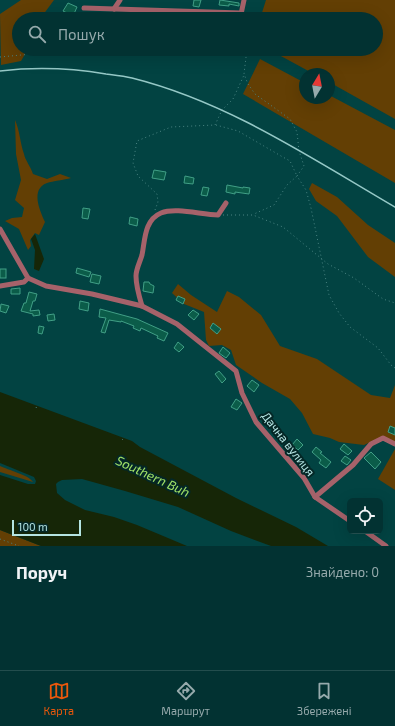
<!DOCTYPE html>
<html lang="uk">
<meta charset="utf-8">
<style>
:root{--surface:#023232;--page:#0c3a3a;--text:#f1f3f6;--muted:#96aaac;--line:#234d4d;--accent:#ea580c}
body{margin:0;font-family:"Exo 2",sans-serif;background:var(--page);color:var(--text)}
.controls{position:absolute;right:12px;bottom:12px;display:grid;overflow:hidden;border-radius:6px;box-shadow:0 4px 16px #0002}
.controls button{width:36px;height:36px;display:grid;place-items:center;padding:0;border:0;border-bottom:1px solid var(--line);background:var(--surface);color:var(--text);font:20px sans-serif}
.compass{position:absolute;left:299px;top:68px;width:36px;height:36px;border-radius:50%;background:var(--surface);box-shadow:0 4px 16px #0002;rotate:10deg}
.scale{position:absolute;left:12px;bottom:10px;width:69px;box-sizing:border-box;padding-left:4px;border:2px solid #b5e4e2;border-top:0;font-size:11px;line-height:14px;white-space:nowrap;color:#b5e4e2;-webkit-text-stroke:3px #042726;paint-order:stroke}
.list{margin:0;padding:0;list-style:none}
h2{display:flex;justify-content:space-between;align-items:center;height:52px;margin:0;padding:0 16px;font-size:17px}
h2 small{font-size:13px;font-weight:400;color:var(--muted)}
.icon{flex:none;width:22px;height:22px;fill:none;stroke:currentColor;stroke-width:2;stroke-linecap:round;stroke-linejoin:round}
.map{position:relative;flex:none;width:395px;height:546px;overflow:hidden}
.search{position:absolute;background:var(--surface);box-shadow:0 4px 16px #0002;left:12px;right:12px;top:12px;height:44px;display:flex;align-items:center;gap:10px;box-sizing:border-box;padding:0 14px;border-radius:22px;color:var(--muted);font-size:15px}
.sheet{height:124px;background:var(--surface)}
nav{display:flex;justify-content:space-around;align-items:center;box-sizing:border-box;height:56px;border-top:1px solid var(--line);background:var(--surface);font-size:11px;color:var(--muted)}
nav a{display:grid;justify-items:center;gap:2px}
nav .on{color:var(--accent)}
.map>svg:first-child{display:block}
.green{fill:#633f04}
.water{fill:#162607}
.building{fill:#0b5c49;stroke:#419f86}
.lines{fill:none;stroke-linecap:round;stroke-linejoin:round}
.path{stroke:#4a8482;stroke-width:1;stroke-dasharray:1 3;stroke-linecap:butt}
.minor{stroke:#a6626a;stroke-width:5}
.rail{stroke:#95c8c6;stroke-width:1.5}
.labels{text-anchor:middle;stroke-width:4;stroke-linejoin:round;paint-order:stroke}
.street-label{font-size:12px;fill:#b5e4e2;stroke:#042726}
.water-label{font-size:13px;font-style:italic;fill:#a0e167;stroke:#042726}
</style>
<div class="map">
<svg width="395" height="546" viewBox="0 0 395 546">
<rect width="100%" height="100%" fill="#024342"/>
<g class="green">
<path d="M21 0H54L40 19H19V49H28L21 61 1 65 0 14Z"/>
<path d="M266 0H395V119L329 82V74H314L268 49H376V19H260Z"/>
<path d="M260 59 305 83V98H329V95L395 130V183L243 94Z"/>
<path d="M15 120C20 131 20 143 24 154 25 160 31 167 33 174L47 179 60 174 71 178C64 180 53 181 47 183 30 189 40 211 45 222L39 235 35 233 30 240 31 246 28 250 19 229 5 221 12 218 22 217 24 208 15 200 21 180 16 154Z"/>
<path d="M312 183 337 197 368 225 395 243V277L368 257 337 216 316 201 309 189Z"/>
<path d="M178 284 191 295 217 312 227 291 239 297 261 315 280 346 317 359 371 395 390 398 395 385V442L377 439 364 445 339 442 330 438 313 434 302 413 290 399 262 383 236 365 231 350 222 345 209 346 206 340 204 312 184 304 172 293Z"/>
<path d="M395 449V490L378 479Z"/>
<path d="M0 466C8 470 29 475 33 482L0 472Z"/>
<path d="M0 530 41 546H0Z"/>
</g>
<g class="water">
<path d="M35 234 44 259 39 271 34 269 35 250 31 239Z"/>
<path d="M0 392 132 441 140 447 236 498 296 527 328 546H271L231 531 178 507 125 491 82 479 62 480 58 482 56 484 57 493 65 500 85 510 114 517 137 525 187 546H41L0 530V475L28 484H35L36 481 34 477 0 463Z"/>
</g>
<g class="building">
<path d="M194 0H201L199 7 193 6Z"/>
<path d="M220 0 239 3V6L229 4V6L219 5Z"/>
<path d="M68 3 77 7 73 16 63 11Z"/>
<path d="M154 170 166 172 164 180 152 178Z"/>
<path d="M185 176 194 178 193 184 184 183Z"/>
<path d="M227 185 243 188V187L250 188 249 194 235 192V194L226 192Z"/>
<path d="M203 187 209 188 207 196 201 195Z"/>
<path d="M83 208 90 209 88 219 82 218Z"/>
<path d="M130 217 138 219 137 226 129 224Z"/>
<path d="M77 268 91 272 89 277 76 273Z"/>
<rect x="0" y="269" width="6" height="9"/>
<path d="M92 274 101 276 99 284 90 282Z"/>
<path d="M144 282H149L150 284 154 286 153 293 143 291Z"/>
<path d="M20 288V294H11V289Z"/>
<path d="M29 292 37 294 35 301H33L30 311 39 310 40 315 33 316V314L21 311 24 303H26Z"/>
<path d="M178 296 185 299 183 304 176 300Z"/>
<path d="M80 301 89 303 88 311 79 309Z"/>
<path d="M1 304 9 306 6 313 0 311Z"/>
<path d="M100 309 137 319 168 333 164 341 157 338 158 336 141 328 140 331 133 328 134 326 121 321V322L109 320 105 333 101 332 106 318 99 317Z"/>
<path d="M193 310 199 314 194 320 188 315Z"/>
<path d="M54 314 55 320 48 321 47 315Z"/>
<path d="M213 323 221 329 217 334 210 328Z"/>
<path d="M39 326 44 327 42 334 38 333Z"/>
<path d="M178 342 184 347 179 352 174 348Z"/>
<path d="M223 347 230 353 226 358 219 353Z"/>
<path d="M219 371 226 379 222 383 215 374Z"/>
<path d="M252 380 259 385 254 392 247 386Z"/>
<path d="M236 399 242 403 237 410 231 407Z"/>
<path d="M390 426 395 428V435L388 432Z"/>
<path d="M297 439 303 445 298 450 292 445Z"/>
<path d="M344 444 352 451 348 455 340 449Z"/>
<path d="M316 447 322 452 320 453 331 462 326 468 319 463 321 460 312 452Z"/>
<path d="M371 452 381 462 375 469 364 458Z"/>
<path d="M345 456 351 460 347 465 341 461Z"/>
</g>
<g class="lines">
<g class="path">
<path d="M85 19 93 13"/>
<path d="M247 49 244 74 248 84 255 94 290 119 297 132 299 151 304 166 297 176 306 190 311 208 329 295 339 313 350 327 378 348 391 365 395 368"/>
<path d="M0 57 32 54 37 49"/>
<path d="M216 125 238 131 281 156 290 161 297 176 287 185 274 205 254 214"/>
<path d="M155 210 158 202 157 194 138 176 133 163 137 141 171 127 215 125 222 110 233 99 244 75"/>
<path d="M223 215H253L283 227 328 264 354 278 383 299 395 303"/>
<path d="M36 408 37 406"/>
<path d="M122 440 124 438"/>
<path d="M0 539 19 546"/>
</g>
<g class="minor">
<path d="M84 8 241 13"/>
<path d="M114 9 120 0"/>
<path d="M240 19 244 0"/>
<path d="M235 52 236 49"/>
<path d="M0 229 28 278"/>
<path d="M28 278 46 286 92 294 142 306 177 324 236 371 242 393 256 422 304 478 315 497 350 521"/>
<path d="M0 286 24 282 28 278"/>
<path d="M142 306C139 296 136 286 136 276 136 269 140 262 142 255 145 241 144 220 161 213 176 207 202 215 218 215L226 203"/>
<path d="M315 497 353 465 371 444 383 438 395 444"/>
<path d="M365 531 386 546"/>
</g>
<path class="rail" d="M0 71C35 67 70 68 106 74 114 75 124 76 132 78 228 102 311 158 395 207"/>
</g>
<g class="labels">
<g class="street-label">
<text transform="translate(288 444) rotate(52)" y="4">Дачна вулиця</text>
</g>
<g class="water-label">
<text transform="translate(153 476) rotate(25)" y="5">Southern Buh</text>
</g>
</g>
</svg>
<div class="controls">
<button><svg class="icon" aria-label="locate" viewBox="0 0 24 24"><circle cx="12" cy="12" r="6"/><path d="M12 2v4M12 18v4M2 12h4M18 12h4"/></svg></button>
</div>
<svg class="compass" viewBox="-18 -18 36 36"><path d="M0-13l5 13h-10z" fill="#e53935"/><path d="M0 13l5-13h-10z" fill="#96aaac"/></svg>
<div class="scale">100 m</div>
<div class="search"><svg class="icon" aria-label="search" viewBox="0 0 24 24"><circle cx="10" cy="10" r="6"/><path d="M15 15l6 6"/></svg>Пошук</div>
</div>
<section class="sheet">
<h2>Поруч<small>Знайдено: 0</small></h2>
<ul class="list">
</ul>
</section>
<nav>
<a class="on"><svg class="icon" aria-label="map" viewBox="0 0 24 24"><path d="M3 6l6-2 6 2 6-2v14l-6 2-6-2-6 2zM9 4v14M15 6v14"/></svg>Карта</a>
<a><svg class="icon" aria-label="directions" viewBox="0 0 24 24"><path d="M12 3l9 9-9 9-9-9zM9 14v-3h6M13 9l2 2-2 2"/></svg>Маршрут</a>
<a><svg class="icon" aria-label="saved" viewBox="0 0 24 24"><path d="M7 4h10v16l-5-4-5 4z"/></svg>Збережені</a>
</nav>
